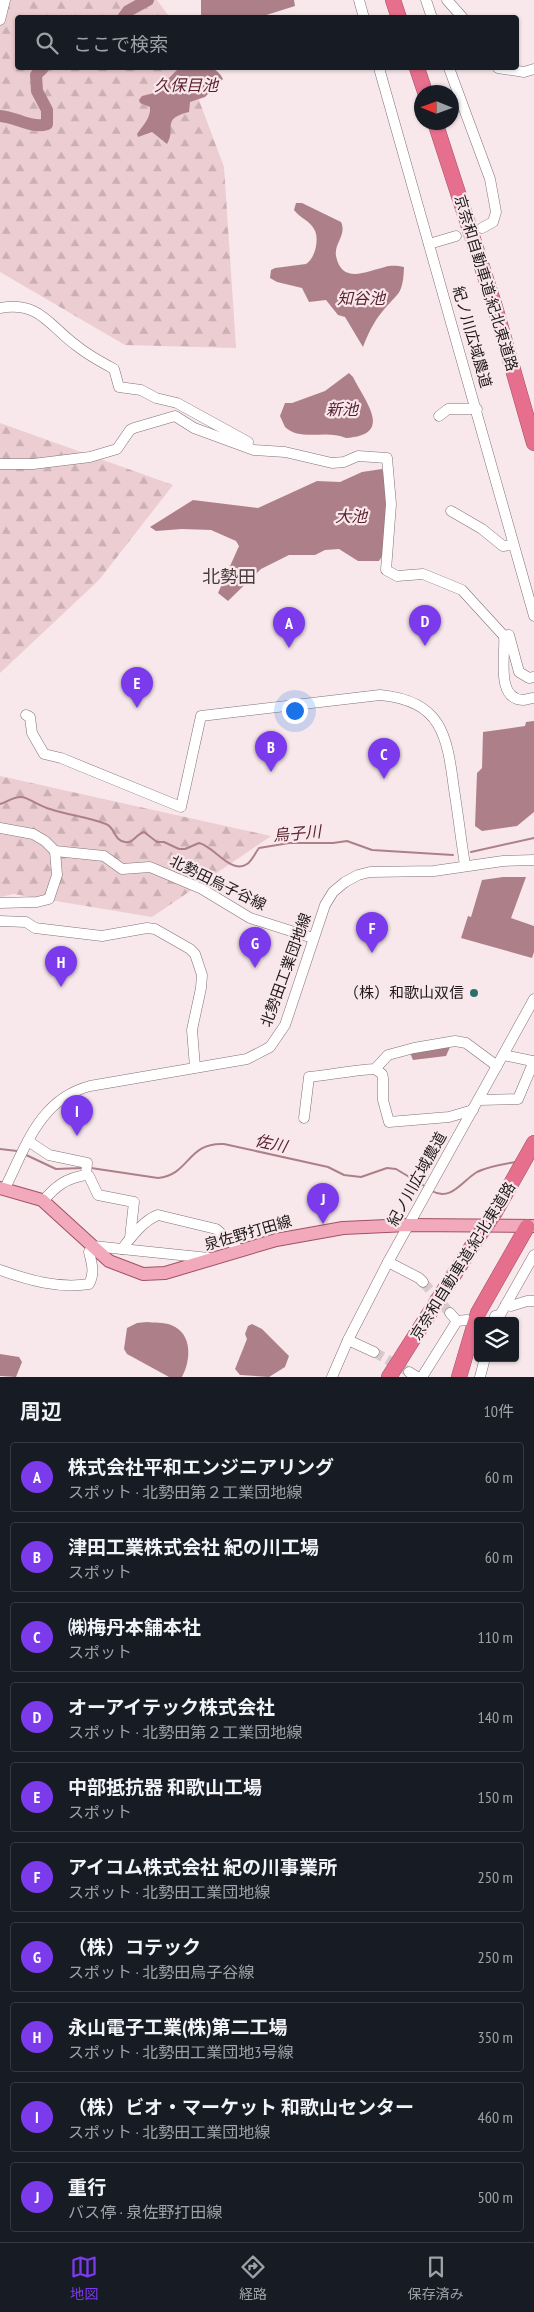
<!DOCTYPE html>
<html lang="ja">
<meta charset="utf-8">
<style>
:root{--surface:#171b24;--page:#20242c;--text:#f1f3f6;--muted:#9ea1a6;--line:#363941;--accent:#7c3aed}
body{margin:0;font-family:"PT Sans Narrow","Noto Sans JP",sans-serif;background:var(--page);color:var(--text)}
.controls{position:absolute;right:15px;bottom:15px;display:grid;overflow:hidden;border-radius:5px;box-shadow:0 1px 4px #0004}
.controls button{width:45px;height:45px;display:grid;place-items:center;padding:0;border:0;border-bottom:1px solid var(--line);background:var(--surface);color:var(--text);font:25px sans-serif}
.compass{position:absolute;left:414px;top:85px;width:45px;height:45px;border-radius:50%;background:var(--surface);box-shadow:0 1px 4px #0004;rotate:271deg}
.you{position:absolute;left:294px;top:710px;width:18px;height:18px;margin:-12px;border:4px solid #fff;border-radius:50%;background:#1a73e8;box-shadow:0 0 0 8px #1a73e833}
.badge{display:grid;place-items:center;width:32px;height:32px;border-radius:50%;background:var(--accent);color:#fff;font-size:16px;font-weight:700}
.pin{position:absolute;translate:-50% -41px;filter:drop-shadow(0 1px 2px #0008)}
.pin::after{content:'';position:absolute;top:26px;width:18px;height:15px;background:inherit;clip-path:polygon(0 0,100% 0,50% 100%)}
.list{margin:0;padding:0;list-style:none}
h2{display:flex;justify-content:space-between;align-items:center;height:65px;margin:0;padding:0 20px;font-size:21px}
h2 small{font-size:16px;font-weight:400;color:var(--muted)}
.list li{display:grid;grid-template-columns:32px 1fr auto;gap:15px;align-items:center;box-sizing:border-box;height:70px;margin:0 10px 10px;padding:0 10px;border:1px solid var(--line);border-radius:5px}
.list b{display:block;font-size:19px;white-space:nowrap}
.list p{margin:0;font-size:16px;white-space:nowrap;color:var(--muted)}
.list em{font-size:16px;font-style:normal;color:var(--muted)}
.icon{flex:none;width:28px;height:28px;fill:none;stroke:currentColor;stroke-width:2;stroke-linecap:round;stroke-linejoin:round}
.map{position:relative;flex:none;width:534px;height:1377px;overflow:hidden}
.search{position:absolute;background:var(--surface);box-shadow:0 1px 4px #0004;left:15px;right:15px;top:15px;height:55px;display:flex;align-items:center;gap:12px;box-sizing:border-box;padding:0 18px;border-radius:5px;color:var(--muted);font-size:19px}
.sheet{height:865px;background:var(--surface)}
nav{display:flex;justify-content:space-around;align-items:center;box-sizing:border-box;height:70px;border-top:1px solid var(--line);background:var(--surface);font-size:14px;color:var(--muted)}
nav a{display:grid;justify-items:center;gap:2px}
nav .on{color:var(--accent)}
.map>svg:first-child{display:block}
.forest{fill:url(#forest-firs)}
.water{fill:#ad8089}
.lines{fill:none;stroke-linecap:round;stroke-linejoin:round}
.stream{stroke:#ad8089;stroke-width:2}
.river{stroke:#ad8089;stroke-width:12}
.minor-tunnel{stroke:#d7c9cc;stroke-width:10;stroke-dasharray:10 5;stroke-linecap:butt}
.minor-casing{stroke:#807275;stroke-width:11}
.major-casing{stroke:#a15165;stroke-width:14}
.highway-casing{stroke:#a15165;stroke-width:16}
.minor{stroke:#fff;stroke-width:10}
.major{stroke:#f1a9bb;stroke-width:12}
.highway{stroke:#e76f8e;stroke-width:15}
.highway-bridge-casing{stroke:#a15165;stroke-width:16;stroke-linecap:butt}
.highway-bridge{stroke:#e76f8e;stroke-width:15}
.poi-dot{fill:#287069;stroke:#f8e8eb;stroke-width:2}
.labels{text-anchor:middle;stroke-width:4.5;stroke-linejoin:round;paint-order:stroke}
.street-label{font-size:15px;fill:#1f191a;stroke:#f8e8eb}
.poi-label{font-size:15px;fill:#1f191a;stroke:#f8e8eb;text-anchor:end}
.water-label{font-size:16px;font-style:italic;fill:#581e2f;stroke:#f8e8eb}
.quarter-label{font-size:18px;fill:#473b3d;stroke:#f8e8eb}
</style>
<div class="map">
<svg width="534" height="1377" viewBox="0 0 534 1377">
<defs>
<pattern id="forest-firs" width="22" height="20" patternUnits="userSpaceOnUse" patternTransform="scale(1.25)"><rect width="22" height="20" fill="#eccdd2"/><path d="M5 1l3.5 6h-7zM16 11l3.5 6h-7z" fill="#caafb4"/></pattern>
</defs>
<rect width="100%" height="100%" fill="#f8e8eb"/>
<g class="forest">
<path d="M5 0H157L168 15 169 17 18 18V68H187L224 167 236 348 125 345 0 272V15Z"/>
<path d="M0 423 173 485 99 580 0 673Z"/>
<path d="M0 776 271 836 152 917 14 894 0 897Z"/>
</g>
<g class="water">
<path d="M201 0H294L295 6 260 17 201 18Z"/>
<path d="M179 68C195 67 215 62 223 79L205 97 190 102 189 112C160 119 177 128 167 144L152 132 138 137 137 134C143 125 151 118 150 107L140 103 139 100 142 96 154 93Z"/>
<path d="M296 203H302L341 222C347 235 334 243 336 256 342 285 367 271 385 267 391 265 398 266 404 267 403 296 398 292 382 312 374 321 367 336 363 347L345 317 338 315 326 300 309 302 302 288 277 282 270 278 271 270 275 268 306 264C315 259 320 238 314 229 310 221 300 218 294 210Z"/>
<path d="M349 373 353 377C366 403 394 435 346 438 326 429 301 442 285 427L280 416 285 403H292L325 391Z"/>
<path d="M382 469C389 485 391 547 379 561H358L339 549 325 550 315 555H289L261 569 228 601 218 593 239 546 236 541 211 530 182 529 156 531 150 527 193 500 258 508 317 481 340 482 362 472Z"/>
<path d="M534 721V812L517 826 482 831 475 826 477 773 482 768 483 732 525 726 526 722Z"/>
<path d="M503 877H526L511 918 534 926V952L532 958 461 938 468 916 471 917 482 880Z"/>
<path d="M450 1047 446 1056 413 1060 410 1053Z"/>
<path d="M147 1322C154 1323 164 1322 171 1325 193 1333 191 1361 182 1377H169L127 1354 124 1349 127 1328 137 1323Z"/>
<path d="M252 1324 262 1329 289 1356 285 1367 269 1377 240 1375 235 1369 247 1339 245 1334 248 1326Z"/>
<path d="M0 1354 19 1357 22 1362 16 1377 0 1376Z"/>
</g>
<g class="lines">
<g class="stream">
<path d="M0 804C8 802 13 796 22 797 29 798 41 807 50 809 68 815 88 817 106 824 115 827 114 841 125 842 133 844 136 834 144 832L157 842H164L179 849H185L199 843C214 846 231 875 247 864 252 861 255 853 259 848L289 843H333L347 841 372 850 453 855"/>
<path d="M471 852 534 838"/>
<path d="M0 1149 17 1151"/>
<path d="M24 1154 56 1169 83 1168"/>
<path d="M91 1168 158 1178C190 1175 187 1142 224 1144L328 1167 344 1175 361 1177 387 1168 396 1169 426 1187"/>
<path d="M432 1191C451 1202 463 1180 477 1172 489 1166 503 1164 516 1162"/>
</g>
<g class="river">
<path d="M123 18 128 11 148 0"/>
<path d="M0 116C16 117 32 129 47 124V110L37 91 36 75 43 68"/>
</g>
<g class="minor-tunnel">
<path d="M423 1282 450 1313"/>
<path d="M374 1352 409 1372"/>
</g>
<g class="minor-casing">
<g id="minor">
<path d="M359 0 364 18"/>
<path d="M426 0 432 18"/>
<path d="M447 0 463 18"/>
<path d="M0 20 5 0"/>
<path d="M379 68 534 616"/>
<path d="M449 68 490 179 496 212 493 222 482 228"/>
<path d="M498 68 524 72 534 69"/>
<path d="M429 244 456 236"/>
<path d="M0 308C40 301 49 326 77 346 88 355 101 362 114 369L119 387 141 390 156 398 177 403 248 442"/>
<path d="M439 416 448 409H477"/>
<path d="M0 464H33L90 457 117 449 130 430 134 428 175 416 194 428 254 450 285 452 332 463 344 462 358 456 387 458 391 504 386 570 397 576 423 574 462 590 504 636 509 635 519 672 529 678 534 677"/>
<path d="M451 511 482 529 503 546 513 545"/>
<path d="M504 636C506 654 495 699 523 700 526 700 530 698 534 698"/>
<path d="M26 715 30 717 32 733 44 754 61 758 181 807 201 716 380 695C442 701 447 735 454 789 458 814 461 840 465 865"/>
<path d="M0 828 33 834 45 841 55 851 104 856 122 869 150 867 202 889 250 918 313 938"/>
<path d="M0 903 37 902 49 899 57 875 55 851"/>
<path d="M0 921 26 922 35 928 102 936 147 928 155 929 190 949 195 954 202 975 201 988 192 1030 195 1067"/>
<path d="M504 1055 532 1061"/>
<path d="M375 1069 382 1074 383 1078V1100L389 1122 449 1117 473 1110"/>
<path d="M479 1100 518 1099 534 1061"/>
<path d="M304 1118 309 1077C331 1075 352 1070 375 1069L388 1055 414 1048 455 1041 466 1043 497 1066"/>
<path d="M28 1141 49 1155 87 1163 86 1175C66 1178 56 1186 43 1201"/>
<path d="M86 1175 89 1176 98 1195 134 1202 130 1238"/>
<path d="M5 1188C26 1146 40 1099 90 1086L247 1059 270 1047 285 1025 325 905 333 892 345 882 358 875 370 872 434 871 503 861 534 860"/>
<path d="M122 1249C131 1237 144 1220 158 1215L216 1229 241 1251"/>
<path d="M388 1262 419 1278 423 1282"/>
<path d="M0 1270C28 1280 59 1289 89 1284 95 1273 92 1264 89 1252L93 1246 209 1258"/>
<path d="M506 1304 511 1306 527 1301H534"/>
<path d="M450 1313 457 1321 467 1320"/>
<path d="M495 1316 500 1315 534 1255"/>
<path d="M348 1340 374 1352"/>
<path d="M409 1372 417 1377"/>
<path d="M332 1377 348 1340 388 1262 534 999"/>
<path d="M422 1377 457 1321"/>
<path d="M480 1377 485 1358"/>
</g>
</g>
<g class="major-casing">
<path id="major" d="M0 1188 42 1200 109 1261 143 1274 165 1273 276 1240 343 1228 408 1225 534 1226"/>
</g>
<g class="highway-casing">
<g id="highway">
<path d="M393 0 399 18"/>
<path d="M417 68 425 92"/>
<path d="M435 122 495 307 534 443"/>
<path d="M495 1212 534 1143"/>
<path d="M389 1377 476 1240"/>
<path d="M459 1377 478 1313 527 1227"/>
</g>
</g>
<use href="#minor" class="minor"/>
<use href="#major" class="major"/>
<use href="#highway" class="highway"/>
<g class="highway-bridge-casing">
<path id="highway-bridge" d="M476 1240 495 1212"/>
</g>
<use href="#highway-bridge" class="highway-bridge"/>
</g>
<circle class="poi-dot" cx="474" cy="993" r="5"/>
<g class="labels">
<g class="street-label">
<text transform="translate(486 283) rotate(73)" y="5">京奈和自動車道;紀北東道路</text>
<text transform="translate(472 337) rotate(74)" y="5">紀ノ川広域農道</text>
<text transform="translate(218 883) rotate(26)" y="5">北勢田烏子谷線</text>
<text transform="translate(286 970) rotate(-70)" y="5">北勢田工業団地線</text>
<text transform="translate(417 1179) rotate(-61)" y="5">紀ノ川広域農道</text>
<text transform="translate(248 1233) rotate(-16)" y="5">泉佐野打田線</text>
<text transform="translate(463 1261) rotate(-58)" y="5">京奈和自動車道;紀北東道路</text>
</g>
<g class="poi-label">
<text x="464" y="998">（株）和歌山双信</text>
</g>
<g class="water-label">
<text x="186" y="91">久保目池</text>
<text x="361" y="304">知谷池</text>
<text x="342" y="415">新池</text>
<text x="351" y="522">大池</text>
<text transform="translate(297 833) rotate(-5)" y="6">烏子川</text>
<text transform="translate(271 1143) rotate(13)" y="6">佐川</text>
</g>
<g class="quarter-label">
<text x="229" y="583">北勢田</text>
</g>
</g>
</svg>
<div class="controls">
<button><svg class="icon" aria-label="layers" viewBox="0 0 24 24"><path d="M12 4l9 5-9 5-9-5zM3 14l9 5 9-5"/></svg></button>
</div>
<svg class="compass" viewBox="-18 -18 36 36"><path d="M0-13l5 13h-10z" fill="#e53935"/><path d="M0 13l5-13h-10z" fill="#9ea1a6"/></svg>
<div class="you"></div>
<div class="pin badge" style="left:289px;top:648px">A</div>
<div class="pin badge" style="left:271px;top:772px">B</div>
<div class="pin badge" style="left:384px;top:779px">C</div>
<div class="pin badge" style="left:425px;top:646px">D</div>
<div class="pin badge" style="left:137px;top:708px">E</div>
<div class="pin badge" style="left:372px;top:953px">F</div>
<div class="pin badge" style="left:255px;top:968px">G</div>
<div class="pin badge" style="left:61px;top:987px">H</div>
<div class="pin badge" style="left:77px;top:1136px">I</div>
<div class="pin badge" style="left:323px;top:1224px">J</div>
<div class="search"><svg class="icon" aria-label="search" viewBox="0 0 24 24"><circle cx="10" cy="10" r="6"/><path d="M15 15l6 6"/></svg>ここで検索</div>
</div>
<section class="sheet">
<h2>周辺<small>10件</small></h2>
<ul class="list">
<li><span class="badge">A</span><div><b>株式会社平和エンジニアリング</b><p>スポット · 北勢田第２工業団地線</p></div><em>60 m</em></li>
<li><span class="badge">B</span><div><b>津田工業株式会社 紀の川工場</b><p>スポット</p></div><em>60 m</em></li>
<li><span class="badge">C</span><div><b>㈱梅丹本舗本社</b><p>スポット</p></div><em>110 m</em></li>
<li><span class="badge">D</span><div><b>オーアイテック株式会社</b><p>スポット · 北勢田第２工業団地線</p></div><em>140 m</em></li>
<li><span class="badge">E</span><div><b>中部抵抗器 和歌山工場</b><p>スポット</p></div><em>150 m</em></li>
<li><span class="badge">F</span><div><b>アイコム株式会社 紀の川事業所</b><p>スポット · 北勢田工業団地線</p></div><em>250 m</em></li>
<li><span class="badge">G</span><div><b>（株）コテック</b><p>スポット · 北勢田烏子谷線</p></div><em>250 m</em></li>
<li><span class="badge">H</span><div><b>永山電子工業(株)第二工場</b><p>スポット · 北勢田工業団地3号線</p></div><em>350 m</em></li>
<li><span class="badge">I</span><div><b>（株）ビオ・マーケット 和歌山センター</b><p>スポット · 北勢田工業団地線</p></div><em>460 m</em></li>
<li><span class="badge">J</span><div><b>重行</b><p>バス停 · 泉佐野打田線</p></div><em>500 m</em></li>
</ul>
</section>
<nav>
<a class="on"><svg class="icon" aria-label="map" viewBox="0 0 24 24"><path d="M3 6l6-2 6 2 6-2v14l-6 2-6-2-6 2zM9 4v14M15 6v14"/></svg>地図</a>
<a><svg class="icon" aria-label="directions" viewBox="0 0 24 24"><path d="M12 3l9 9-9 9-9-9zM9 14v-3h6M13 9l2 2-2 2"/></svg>経路</a>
<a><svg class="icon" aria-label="saved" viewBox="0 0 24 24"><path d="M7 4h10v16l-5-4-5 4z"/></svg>保存済み</a>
</nav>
